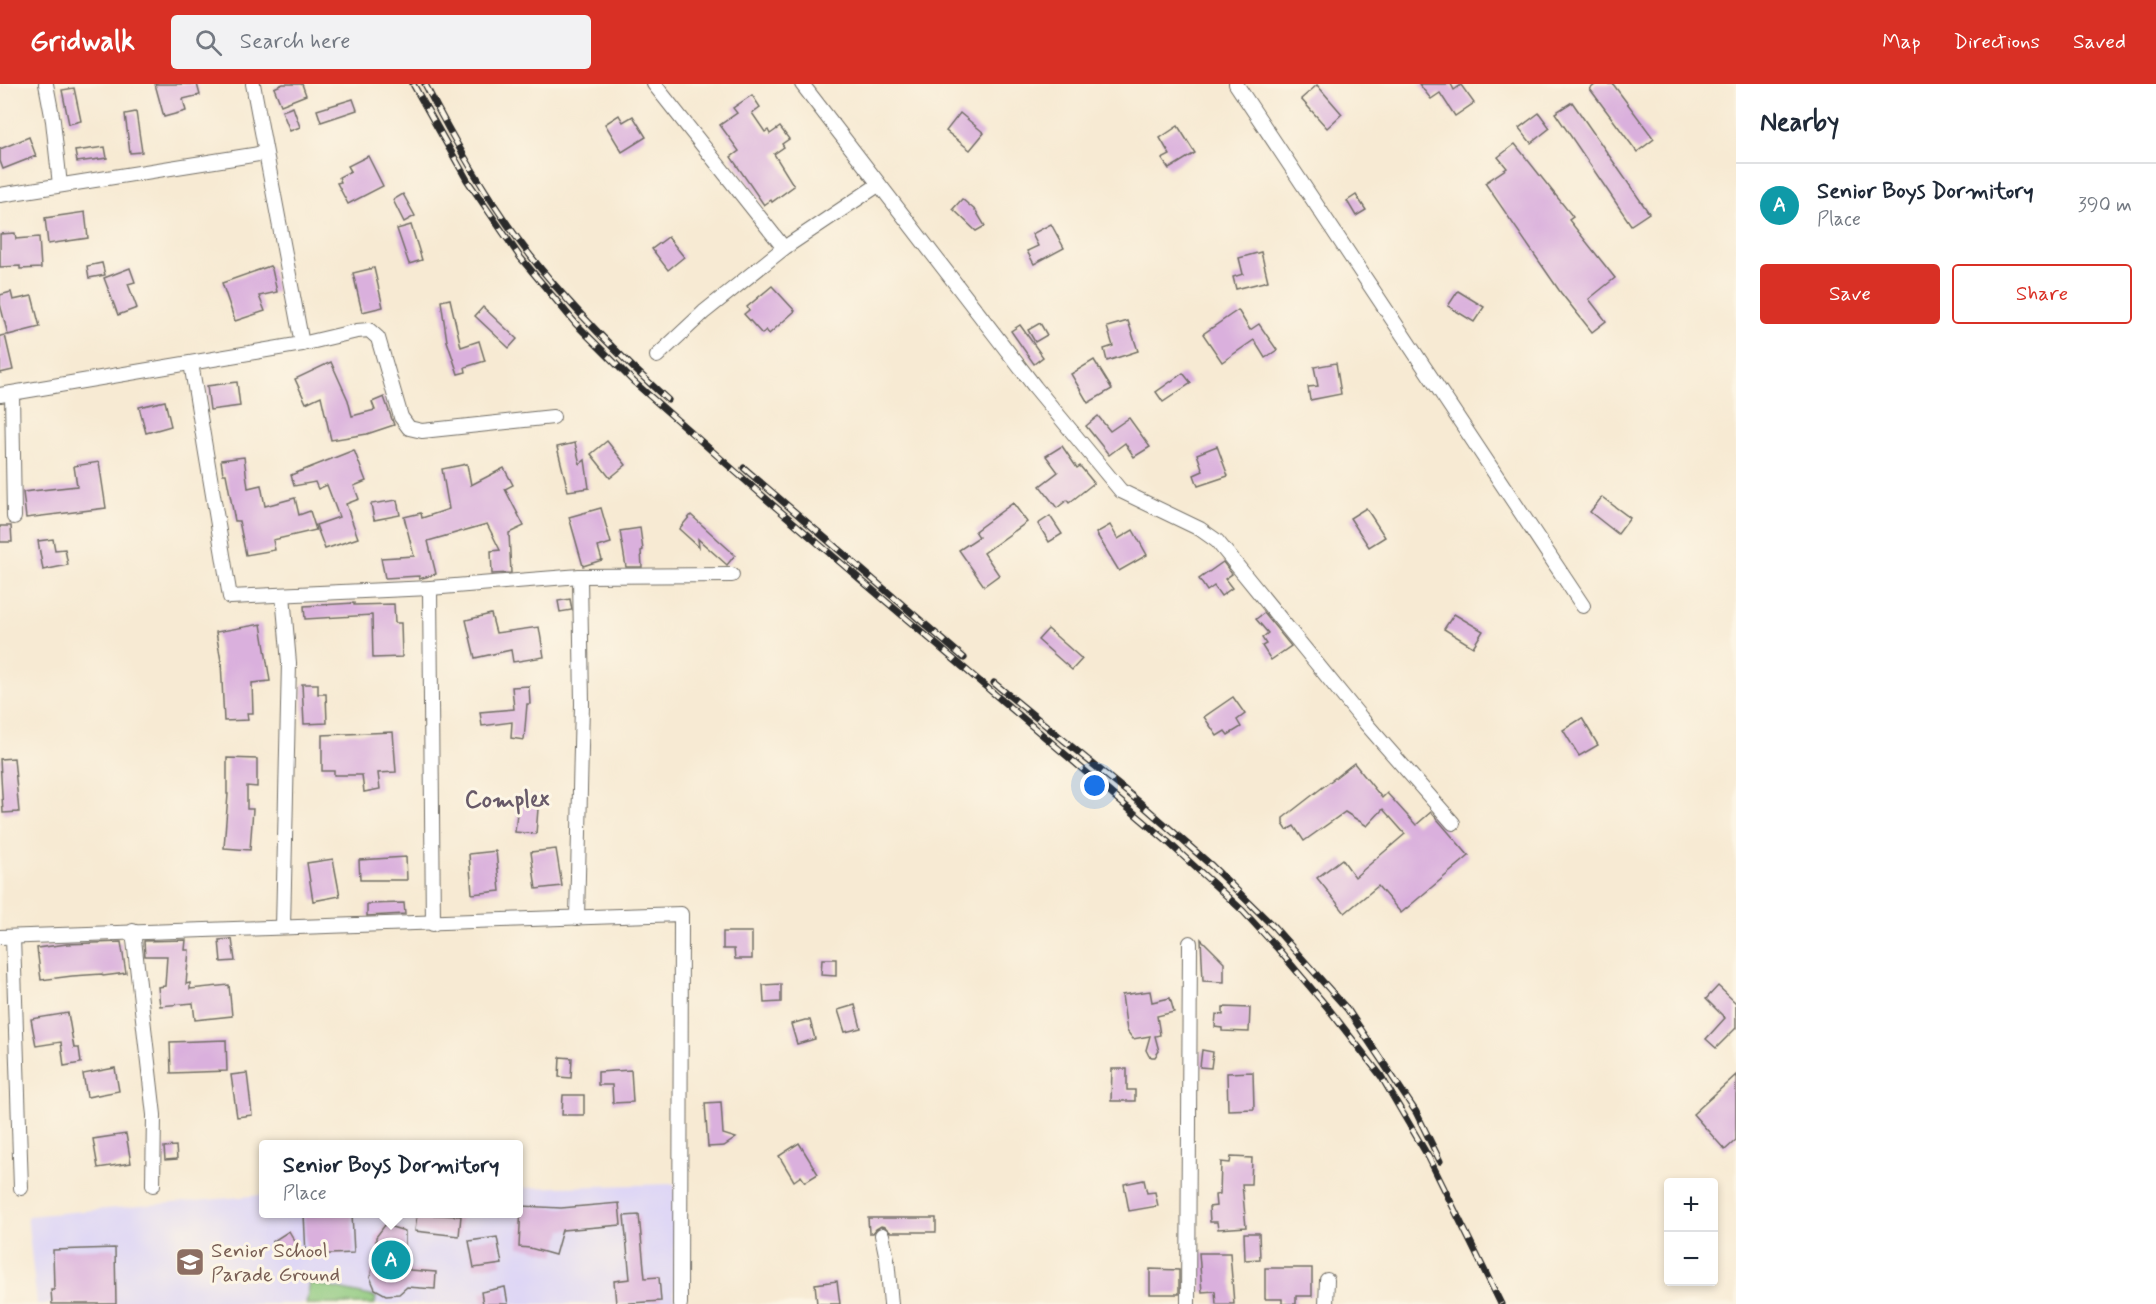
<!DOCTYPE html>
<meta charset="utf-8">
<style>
:root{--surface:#fff;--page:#f2f2f3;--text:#1f2937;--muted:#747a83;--line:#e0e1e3;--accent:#d93025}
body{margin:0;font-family:Mynerve,sans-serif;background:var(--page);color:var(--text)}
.controls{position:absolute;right:18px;bottom:18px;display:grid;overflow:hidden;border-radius:6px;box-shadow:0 3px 9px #0003}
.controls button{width:54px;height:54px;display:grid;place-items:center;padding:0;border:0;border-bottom:2px solid var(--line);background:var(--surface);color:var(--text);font:30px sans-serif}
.you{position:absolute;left:1095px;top:702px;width:21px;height:21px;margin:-15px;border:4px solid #fff;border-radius:50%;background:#1a73e8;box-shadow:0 0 0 9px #1a73e833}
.badge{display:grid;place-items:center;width:39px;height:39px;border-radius:50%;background:var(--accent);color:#fff;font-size:20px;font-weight:700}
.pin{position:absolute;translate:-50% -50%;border:3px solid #fff;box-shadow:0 2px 6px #0006}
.popup{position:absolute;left:259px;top:1056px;width:264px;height:78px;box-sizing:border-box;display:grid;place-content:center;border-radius:6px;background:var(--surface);filter:drop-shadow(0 2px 4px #0005);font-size:20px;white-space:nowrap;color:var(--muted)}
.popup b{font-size:22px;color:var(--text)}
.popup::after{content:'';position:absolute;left:50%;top:100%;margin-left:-12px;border:12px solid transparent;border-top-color:var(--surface)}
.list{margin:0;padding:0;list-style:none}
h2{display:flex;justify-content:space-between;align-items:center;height:78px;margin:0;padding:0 24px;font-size:26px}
h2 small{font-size:20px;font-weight:400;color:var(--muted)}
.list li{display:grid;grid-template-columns:39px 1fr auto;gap:18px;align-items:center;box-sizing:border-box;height:84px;padding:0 24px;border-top:2px solid var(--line)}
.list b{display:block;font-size:22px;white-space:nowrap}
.list p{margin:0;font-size:20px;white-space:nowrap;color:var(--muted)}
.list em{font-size:20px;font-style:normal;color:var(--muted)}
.actions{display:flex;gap:12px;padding:18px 24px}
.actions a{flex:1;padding:14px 0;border:2px solid var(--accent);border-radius:6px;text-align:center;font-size:21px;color:var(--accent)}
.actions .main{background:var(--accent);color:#fff}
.icon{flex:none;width:33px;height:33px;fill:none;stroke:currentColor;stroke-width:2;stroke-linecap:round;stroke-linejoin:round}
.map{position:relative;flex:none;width:1736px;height:1220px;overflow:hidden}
header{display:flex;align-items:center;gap:36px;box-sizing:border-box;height:84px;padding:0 30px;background:var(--accent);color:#fff}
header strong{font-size:28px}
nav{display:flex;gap:33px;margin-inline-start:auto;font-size:21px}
.search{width:420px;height:54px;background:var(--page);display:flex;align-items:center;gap:15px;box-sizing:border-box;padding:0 21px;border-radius:6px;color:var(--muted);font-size:22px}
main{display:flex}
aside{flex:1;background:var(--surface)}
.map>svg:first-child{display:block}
.built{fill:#ddd5f6}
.green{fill:#8bc77c;stroke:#5b7954;stroke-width:1.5}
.building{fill:#dab0dd}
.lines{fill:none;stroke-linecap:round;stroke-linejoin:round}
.street-casing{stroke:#726e66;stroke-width:16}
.street{stroke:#fff;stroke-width:14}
.rail-casing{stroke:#2b2b2b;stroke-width:7}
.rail{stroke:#fcf5e5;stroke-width:4.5;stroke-dasharray:14;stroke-linecap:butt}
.labels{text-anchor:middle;stroke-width:6;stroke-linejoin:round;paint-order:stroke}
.education-label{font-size:21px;fill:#785e54;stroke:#fcf5e5;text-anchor:start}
.quarter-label{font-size:24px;font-weight:bold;fill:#685a69;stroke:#fcf5e5}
</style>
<header>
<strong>Gridwalk</strong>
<div class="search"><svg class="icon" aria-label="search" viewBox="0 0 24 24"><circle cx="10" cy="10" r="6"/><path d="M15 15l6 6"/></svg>Search here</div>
<nav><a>Map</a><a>Directions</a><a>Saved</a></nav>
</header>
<main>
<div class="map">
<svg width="1736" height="1220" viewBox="0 0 1736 1220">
<rect width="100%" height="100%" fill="#fcf5e5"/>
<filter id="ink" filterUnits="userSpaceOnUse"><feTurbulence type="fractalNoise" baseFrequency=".0167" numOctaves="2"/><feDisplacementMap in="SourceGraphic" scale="12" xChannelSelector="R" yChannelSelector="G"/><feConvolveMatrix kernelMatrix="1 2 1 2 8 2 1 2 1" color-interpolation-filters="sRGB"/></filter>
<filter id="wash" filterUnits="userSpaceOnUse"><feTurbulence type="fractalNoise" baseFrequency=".008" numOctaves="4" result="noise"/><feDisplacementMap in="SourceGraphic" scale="24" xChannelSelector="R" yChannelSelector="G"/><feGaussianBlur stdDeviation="1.35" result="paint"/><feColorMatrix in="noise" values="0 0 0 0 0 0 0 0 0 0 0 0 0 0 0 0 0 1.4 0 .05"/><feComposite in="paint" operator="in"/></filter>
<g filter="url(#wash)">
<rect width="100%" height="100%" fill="#f7ead3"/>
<path class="built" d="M675 1100 674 1220H37L27 1132 263 1111 264 1130H518L519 1104Z"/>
<path class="green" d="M310 1199 376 1213 375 1220H306Z"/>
<g id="blocks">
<g class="building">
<path d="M155 0H197L200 11 183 15 186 27 164 33Z"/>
<path d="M283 0H302L306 11 281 21 274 4Z"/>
<path d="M1419 0H1451L1454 6 1461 1 1474 19 1455 32 1440 9 1431 15Z"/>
<path d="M1596 0H1613L1654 55 1637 68 1590 5Z"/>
<path d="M1317 1 1342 30 1327 44 1301 15Z"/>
<path d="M74 4 81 37 69 40 62 6Z"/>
<path d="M752 11 760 23 752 29 765 48 768 46 770 50 780 43 789 55 782 60 784 63 774 70 794 102 772 118 771 116 764 121 731 73 739 67 720 41 737 29 733 24Z"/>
<path d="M353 15 357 26 321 38 317 26Z"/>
<path d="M1572 18 1649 129 1631 141 1555 29Z"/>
<path d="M293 23 300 43 290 47 282 27Z"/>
<path d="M136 28 142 68 130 69 125 30Z"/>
<path d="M960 29 984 49 970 66 946 47Z"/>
<path d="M1539 29 1550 44 1531 59 1519 44Z"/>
<path d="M619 31 623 38 633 32 646 53 622 68 605 40Z"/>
<path d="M1178 42 1195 69 1169 85 1162 75 1170 71 1160 54Z"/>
<path d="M29 53 36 72 3 85 0 77V65Z"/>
<path d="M1515 60 1573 133 1569 136 1615 194 1589 215 1606 237 1592 248 1561 209 1485 99 1507 84 1498 73Z"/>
<path d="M105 63 107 74 77 78 75 67Z"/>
<path d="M368 72 383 102 348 120 337 99 341 98 339 93 351 87 348 82Z"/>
<path d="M403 110 415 132 404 138 393 116Z"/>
<path d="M1356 111 1366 126 1356 132 1347 117Z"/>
<path d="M962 115 976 127 985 142 976 147 953 125Z"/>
<path d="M85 128 88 154 48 160 45 134Z"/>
<path d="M1051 140 1064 164 1034 180 1027 167 1038 162 1032 150Z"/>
<path d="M411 141 422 176 409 180 397 145Z"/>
<path d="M15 149 16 155 39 153 41 184 20 185V182L0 183V150Z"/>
<path d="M668 153 684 173 668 186 652 165Z"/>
<path d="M1261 168 1268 197 1236 205 1233 193 1243 190 1239 174Z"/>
<path d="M102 179 105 191 89 194 87 182Z"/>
<path d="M270 182 272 185 277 208 259 212 265 227 235 237 222 199Z"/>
<path d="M130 184 135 198 128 200 137 224 118 231 104 194Z"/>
<path d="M374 184 383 223 362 228 353 189Z"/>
<path d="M772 202 795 227 769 250 766 246 762 250 744 230 749 226 747 223Z"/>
<path d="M1458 207 1484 223 1474 238 1448 222Z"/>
<path d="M11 208 13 216 32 212 40 243 8 251 0 220V211Z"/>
<path d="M450 215 461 263 479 257 485 277 465 283 466 288 458 290 447 257 441 217Z"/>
<path d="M483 223 517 255 509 264 475 232Z"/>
<path d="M1238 226 1250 246 1259 240 1277 266 1265 274 1254 256 1222 278 1203 250Z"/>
<path d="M1128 237 1138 267 1107 277 1104 265 1113 262 1107 243Z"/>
<path d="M1040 239 1047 251 1035 258 1028 246Z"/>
<path d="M1020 241 1043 273 1034 280 1011 247Z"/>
<path d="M5 251 13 286 0 289V252Z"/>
<path d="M1094 276 1112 305 1088 319 1071 290Z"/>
<path d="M331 278 348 316 352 332 375 326 372 318 384 313 394 341 367 350 331 356 321 312 306 319 295 295Z"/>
<path d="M1336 279 1341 310 1310 316 1308 303 1318 302 1314 283Z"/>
<path d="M1183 289 1191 299 1163 318 1156 308Z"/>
<path d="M237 298 240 322 210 326 207 302Z"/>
<path d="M165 317 171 342 146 349 139 323Z"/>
<path d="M1098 332 1110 347 1129 334 1150 363 1134 373 1125 359 1109 371 1086 342Z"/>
<path d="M607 357 626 381 610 394 591 370Z"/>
<path d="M575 359 580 380 585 376 589 404 568 407 557 363Z"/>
<path d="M1062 362 1077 384 1080 382 1094 399 1069 419 1067 416 1057 424 1040 402 1058 388 1046 372Z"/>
<path d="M1217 362 1228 392 1198 402 1194 391 1203 387 1197 370Z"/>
<path d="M354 366 366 397 354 402 359 415 346 420 358 454 325 465 316 441 339 433 327 401 318 405 315 398 294 402 291 391Z"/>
<path d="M244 373 248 404 261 401 265 422 295 414 299 431 310 427 316 446 273 456 275 466 246 471 239 437H235L226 390H223L221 376Z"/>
<path d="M99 378 106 424 26 434 23 408 77 402 74 382Z"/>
<path d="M467 380 471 401 504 384 513 401 505 405 524 442 509 449 511 489 492 490 491 467 500 466 487 440 428 457 436 490 419 495V492L385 494 381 474 414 472 404 433 421 429 422 434 449 425 442 385Z"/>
<path d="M1602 413 1630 434 1618 450 1590 428Z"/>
<path d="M397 416 400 431 374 436 371 420Z"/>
<path d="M1013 419 1027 438 984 469 999 491 984 502 959 466 979 453 975 447Z"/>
<path d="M601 424 611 459 598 463 602 476 583 482 569 433Z"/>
<path d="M1366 424 1385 453 1369 463 1350 434Z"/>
<path d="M691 431 735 471 727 481 698 455 699 463 679 445Z"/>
<path d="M1050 432 1062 450 1049 458 1038 440Z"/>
<path d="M1110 441 1118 455 1133 446 1147 471 1119 487 1096 449Z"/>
<path d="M0 442H11L12 458H0Z"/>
<path d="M640 444 643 466 641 467 642 483H626L620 447Z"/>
<path d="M53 455 55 466 65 465 68 481 43 486 38 457Z"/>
<path d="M1223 478 1232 490 1225 495 1232 504 1221 512 1214 502 1207 507 1199 495Z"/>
<path d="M570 515 572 526 560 528 558 517Z"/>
<path d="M354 519V521L394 520 395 539H401L402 573 373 574 372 531 305 535 304 522Z"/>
<path d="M1264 529 1291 562 1271 576 1262 562 1266 560 1262 554 1268 549 1256 535Z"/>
<path d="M491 530 496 549 539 543 544 573 513 578 511 566 475 574 466 536Z"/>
<path d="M1454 530 1483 547 1473 563 1444 545Z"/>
<path d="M261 540 270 597 252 599 253 629H247L248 636 224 637 221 577 216 548Z"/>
<path d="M1048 545 1082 575 1072 586 1038 556Z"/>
<path d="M302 600H318V610H326L327 639 304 640Z"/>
<path d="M529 602 530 620H527L524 656 511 654 512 638 482 642 480 628 514 625 512 603Z"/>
<path d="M1233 613 1245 630 1237 636 1241 643 1228 651 1225 647 1217 652 1204 633Z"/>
<path d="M1582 634 1598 661 1579 672 1563 646Z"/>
<path d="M393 648 396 688 378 689 380 705 364 708 362 691H334V687H322V651Z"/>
<path d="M14 674 19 728 3 729 0 675Z"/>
<path d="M227 674 257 675V703L247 702V725H253L250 766 224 764 228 710H227Z"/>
<path d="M1354 679 1382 714 1387 709 1416 741 1431 728 1469 772 1401 829 1378 802 1345 829 1317 794 1342 775 1355 793 1405 750 1383 725 1367 742 1345 728 1304 757 1294 742 1287 746 1283 740V734Z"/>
<path d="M519 710 539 712 536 750 515 748Z"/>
<path d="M556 765 562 802 536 805 531 768Z"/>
<path d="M496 767 500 807 472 810 469 770Z"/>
<path d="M406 773 407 796H360L359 776Z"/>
<path d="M333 775 340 812 313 817 307 779Z"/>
<path d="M404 819 405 830 367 832V820Z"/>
<path d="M723 848H752V875H735L734 865H723Z"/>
<path d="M232 855 235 877 221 878 219 856Z"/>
<path d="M1201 855 1224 878V898L1203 897Z"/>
<path d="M186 856 185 866H189L186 900 190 899V905L229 901 232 932 195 936 193 919 160 922 158 903 165 902 167 872H145L144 857Z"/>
<path d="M121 858 126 889 103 892 102 890 72 892 41 896 37 864 67 860Z"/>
<path d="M822 875H836V892L821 891Z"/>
<path d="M781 900V918L764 919 763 901Z"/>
<path d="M1718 902 1736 919V944L1716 964 1706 955 1725 934 1706 915Z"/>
<path d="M1150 907 1152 918 1170 914 1174 928 1157 932 1160 951 1155 952 1159 967 1155 973H1152L1149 972 1146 966 1150 952 1133 955 1127 947 1122 911Z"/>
<path d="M855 921 861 944 845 948 838 926Z"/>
<path d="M1223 923 1250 924 1249 948 1222 947V944L1215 943 1216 930 1223 931Z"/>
<path d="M68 929 74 964H79L81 979 64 982 61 958 36 962 31 935Z"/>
<path d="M805 936H810L815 955 797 960 791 940Z"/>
<path d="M226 956 227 987 171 989 170 958Z"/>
<path d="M1202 966 1213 968 1211 984 1200 983Z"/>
<path d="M560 973 572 974 571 994 559 993Z"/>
<path d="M115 984 119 1007 87 1013 83 990Z"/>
<path d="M1112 985H1127V1006H1135V1017H1111Z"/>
<path d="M631 986 633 1018 613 1019 612 1001H598V988Z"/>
<path d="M1253 988 1254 1025 1228 1026 1227 989Z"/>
<path d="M247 989 252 1031 237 1033 231 991Z"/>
<path d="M1736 991V1056L1725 1066 1693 1030Z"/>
<path d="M563 1011H584V1031H562Z"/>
<path d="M721 1018 723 1050 736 1054 724 1062 708 1063 705 1019Z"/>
<path d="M126 1050 131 1079 98 1084 93 1055Z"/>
<path d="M799 1059 818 1090 805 1098 801 1092 794 1097 779 1072Z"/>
<path d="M176 1062 177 1075 165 1076 164 1063Z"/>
<path d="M1231 1073 1252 1074 1251 1100H1242L1246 1143 1218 1145 1217 1138H1210L1209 1123 1216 1122 1215 1111 1220 1110 1221 1078 1230 1079Z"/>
<path d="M1144 1096 1147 1109 1155 1108 1158 1122 1129 1127 1124 1100Z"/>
<path d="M619 1119 621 1141 562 1146 555 1171 530 1164 519 1163 521 1122 561 1124Z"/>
<path d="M304 1130H352L354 1169 306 1171Z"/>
<path d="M417 1130 461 1132 459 1152 415 1147Z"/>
<path d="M639 1131 645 1194 659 1193 661 1217 616 1220 614 1197 630 1195 624 1132Z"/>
<path d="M868 1134H936V1148H890L885 1143 881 1142 876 1145 873 1149H869Z"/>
<path d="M385 1141 405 1147V1162L397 1173 406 1178 410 1186 436 1188 435 1205 407 1203 399 1210 386 1211 375 1205 370 1193 373 1181 384 1172 376 1162V1153Z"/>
<path d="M289 1147 297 1161 280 1171 272 1158Z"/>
<path d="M1244 1149H1259L1260 1175 1245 1176Z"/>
<path d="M497 1153 502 1180 474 1184 469 1157Z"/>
<path d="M115 1164 116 1220H52L51 1206H54L53 1166Z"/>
<path d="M1199 1169H1230L1234 1220H1216L1215 1207 1202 1208Z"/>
<path d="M1265 1184H1312V1212H1296V1220H1282V1215H1265Z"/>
<path d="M1150 1185 1179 1186V1210H1150Z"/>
<path d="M837 1197 840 1220H817L815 1200Z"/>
<path d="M505 1203 508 1220H483L481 1208Z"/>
</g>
</g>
</g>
<g filter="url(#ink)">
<use href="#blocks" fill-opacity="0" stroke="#726e66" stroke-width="1.5"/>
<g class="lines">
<g class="street-casing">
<g id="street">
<path d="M46 0 53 37 60 101"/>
<path d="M253 0 302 260"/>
<path d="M654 0 784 164"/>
<path d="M802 0 1035 303 1121 407 1200 445 1217 457 1361 634 1453 739"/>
<path d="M1236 0 1583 522"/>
<path d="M0 111 265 69"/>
<path d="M657 272 704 228 784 164 878 101"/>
<path d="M191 279 230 513 430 504 580 492 732 491"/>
<path d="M12 309 14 433"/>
<path d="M0 311 302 260 357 247 369 246 378 254 401 333 409 344 422 347 553 333"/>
<path d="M430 504 433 840"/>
<path d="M577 834 582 620 580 492"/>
<path d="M283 843 289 579 283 511"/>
<path d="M133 847 154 1031 153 1101"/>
<path d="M0 853 681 830 680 1220"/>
<path d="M13 853 21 1104"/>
<path d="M882 1151 887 1175 891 1220"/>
<path d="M1188 1220 1190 859"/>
<path d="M1326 1220 1327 1196"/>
</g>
</g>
<use href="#street" class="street"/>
<g class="rail-casing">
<g id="rail">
<path d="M413 0 467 96 520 173 576 240 634 298 772 420 1169 759 1243 827 1278 865 1328 924 1381 992 1429 1074 1501 1220"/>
<path d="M425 0C457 63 496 130 541 185 580 232 623 275 668 316"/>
<path d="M744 384 964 574"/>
<path d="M994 599 1138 717 1212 782 1274 843 1348 926 1416 1028 1440 1077"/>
</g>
</g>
<use href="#rail" class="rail"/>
</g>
</g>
<defs>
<g id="school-square" transform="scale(1.5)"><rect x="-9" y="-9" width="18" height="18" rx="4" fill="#8d6e63" stroke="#fcf5e5"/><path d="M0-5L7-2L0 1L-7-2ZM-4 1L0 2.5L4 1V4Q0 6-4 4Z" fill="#fff"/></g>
</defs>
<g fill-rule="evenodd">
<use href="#school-square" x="190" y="1178"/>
</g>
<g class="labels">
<g class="education-label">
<text x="211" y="1173">Senior School<tspan x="211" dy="24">Parade Ground</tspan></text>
</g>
<g class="quarter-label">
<text x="507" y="723">Complex</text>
</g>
</g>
</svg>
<div class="controls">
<button>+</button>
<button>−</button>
</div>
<div class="you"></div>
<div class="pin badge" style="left:391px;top:1176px;background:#0f9aa8">A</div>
<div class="popup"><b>Senior Boys Dormitory</b>Place</div>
</div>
<aside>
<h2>Nearby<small></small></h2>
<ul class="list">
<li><span class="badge" style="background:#0f9aa8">A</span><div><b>Senior Boys Dormitory</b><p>Place</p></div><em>390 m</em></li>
</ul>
<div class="actions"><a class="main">Save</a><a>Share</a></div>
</aside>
</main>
